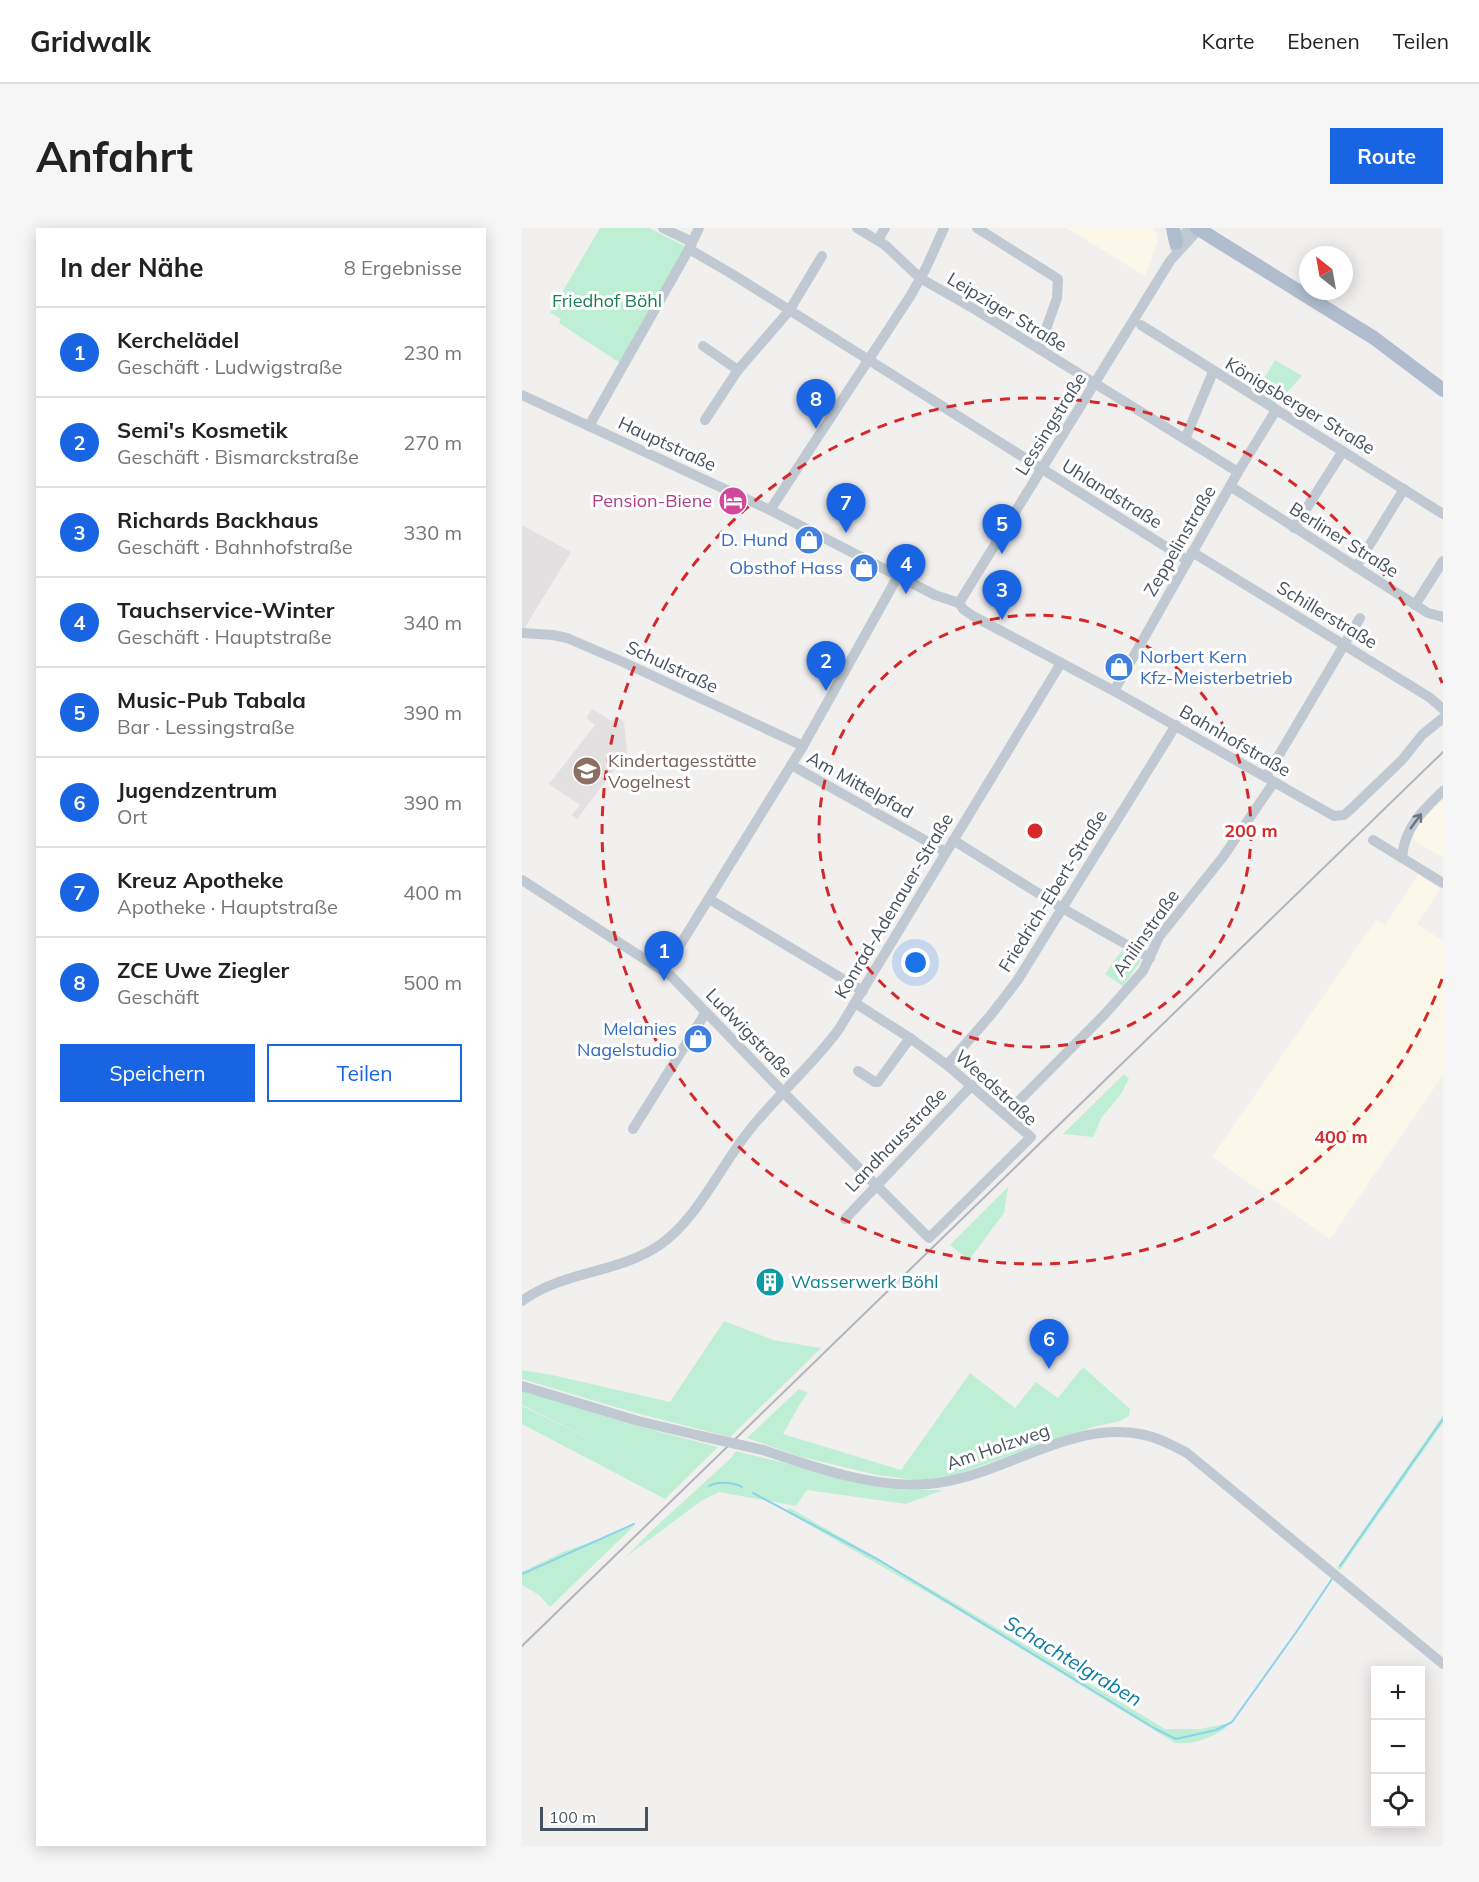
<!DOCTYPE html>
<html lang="de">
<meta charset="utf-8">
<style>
:root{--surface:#fff;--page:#f6f6f6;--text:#222;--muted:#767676;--line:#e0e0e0;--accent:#1964e2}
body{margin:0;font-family:Mulish,sans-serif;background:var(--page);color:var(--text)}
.controls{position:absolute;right:18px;bottom:18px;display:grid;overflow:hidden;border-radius:0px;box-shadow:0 3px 15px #0003}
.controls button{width:54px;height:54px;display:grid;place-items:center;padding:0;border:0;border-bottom:2px solid var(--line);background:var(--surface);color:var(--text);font:30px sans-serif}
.compass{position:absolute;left:777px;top:18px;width:54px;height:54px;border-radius:50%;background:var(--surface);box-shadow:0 3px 15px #0003;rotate:329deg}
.scale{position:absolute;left:18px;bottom:15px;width:108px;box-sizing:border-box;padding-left:6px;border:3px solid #47515d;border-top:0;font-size:16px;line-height:21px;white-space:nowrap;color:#47515d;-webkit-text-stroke:4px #fff;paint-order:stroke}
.you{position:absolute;left:394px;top:735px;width:21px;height:21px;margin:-15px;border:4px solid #fff;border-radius:50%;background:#1a73e8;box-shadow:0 0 0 9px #1a73e833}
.badge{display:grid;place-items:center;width:39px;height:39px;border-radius:50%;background:var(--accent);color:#fff;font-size:20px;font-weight:700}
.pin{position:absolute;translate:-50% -50px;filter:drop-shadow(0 2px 3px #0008)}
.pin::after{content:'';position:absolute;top:32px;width:21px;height:18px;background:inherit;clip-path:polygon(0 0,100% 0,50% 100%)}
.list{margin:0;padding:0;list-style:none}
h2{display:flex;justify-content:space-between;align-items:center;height:78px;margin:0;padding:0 24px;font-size:26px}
h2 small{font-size:20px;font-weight:400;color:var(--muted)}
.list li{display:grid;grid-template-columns:39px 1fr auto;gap:18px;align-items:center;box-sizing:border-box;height:90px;padding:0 24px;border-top:2px solid var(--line)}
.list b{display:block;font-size:22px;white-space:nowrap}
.list p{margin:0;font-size:20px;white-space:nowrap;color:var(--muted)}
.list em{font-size:20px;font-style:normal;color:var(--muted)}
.actions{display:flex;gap:12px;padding:18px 24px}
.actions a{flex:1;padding:14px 0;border:2px solid var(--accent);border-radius:0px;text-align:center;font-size:21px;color:var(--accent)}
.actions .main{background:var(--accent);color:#fff}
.icon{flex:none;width:33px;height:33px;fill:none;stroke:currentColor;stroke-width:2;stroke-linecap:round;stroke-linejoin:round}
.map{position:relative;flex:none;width:921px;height:1618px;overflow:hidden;border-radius:0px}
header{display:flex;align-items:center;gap:36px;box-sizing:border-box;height:84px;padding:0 30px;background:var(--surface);border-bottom:2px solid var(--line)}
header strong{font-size:28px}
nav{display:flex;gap:33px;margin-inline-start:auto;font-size:21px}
.intro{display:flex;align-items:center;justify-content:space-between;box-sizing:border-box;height:144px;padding:0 36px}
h1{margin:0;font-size:42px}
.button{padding:15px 27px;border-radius:0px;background:var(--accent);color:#fff;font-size:21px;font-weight:700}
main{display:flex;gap:36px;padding:0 36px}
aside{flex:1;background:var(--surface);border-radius:0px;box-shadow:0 3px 15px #0003}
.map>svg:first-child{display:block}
.commercial{fill:#fcf8e9}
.education{fill:#e3e0e1}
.green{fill:#beefd4}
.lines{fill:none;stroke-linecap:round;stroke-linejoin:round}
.stream{stroke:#8bd2ec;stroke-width:2}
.minor{stroke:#c0c9d1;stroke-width:10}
.major{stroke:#afbdce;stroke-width:14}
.rail{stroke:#b1b4ba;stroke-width:2}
.minor-bridge{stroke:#c0c9d1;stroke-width:10}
.oneway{stroke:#6b7580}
.ring{fill:none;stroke:#d62828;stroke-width:3;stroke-dasharray:10 8}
.labels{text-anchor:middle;stroke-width:6;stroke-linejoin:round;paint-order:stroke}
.park-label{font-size:18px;fill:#177f51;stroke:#fff}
.street-label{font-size:18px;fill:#47515d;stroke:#fff}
.hotel-label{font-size:18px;fill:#b23c85;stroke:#fff;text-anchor:end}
.shop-label{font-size:18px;fill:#366cbe;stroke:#fff;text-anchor:end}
.education-label{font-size:18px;fill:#785e54;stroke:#fff;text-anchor:start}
.culture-label{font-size:18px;fill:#0d838f;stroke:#fff;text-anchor:start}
.water-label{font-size:20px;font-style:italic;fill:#0c7aa2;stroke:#fff}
.centre{fill:#d62828;stroke:#fff;stroke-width:3}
.ring-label{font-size:18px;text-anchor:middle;font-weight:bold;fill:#d62828;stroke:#fff;stroke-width:6;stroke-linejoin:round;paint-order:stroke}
</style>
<header>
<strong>Gridwalk</strong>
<nav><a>Karte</a><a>Ebenen</a><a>Teilen</a></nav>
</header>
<div class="intro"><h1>Anfahrt</h1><a class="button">Route</a></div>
<main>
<aside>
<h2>In der Nähe<small>8 Ergebnisse</small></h2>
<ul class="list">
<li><span class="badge">1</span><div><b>Kerchelädel</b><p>Geschäft · Ludwigstraße</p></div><em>230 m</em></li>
<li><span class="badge">2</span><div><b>Semi's Kosmetik</b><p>Geschäft · Bismarckstraße</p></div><em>270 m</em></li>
<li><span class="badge">3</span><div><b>Richards Backhaus</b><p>Geschäft · Bahnhofstraße</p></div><em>330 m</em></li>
<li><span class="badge">4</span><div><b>Tauchservice-Winter</b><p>Geschäft · Hauptstraße</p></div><em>340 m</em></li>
<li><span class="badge">5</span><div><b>Music-Pub Tabala</b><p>Bar · Lessingstraße</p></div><em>390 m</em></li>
<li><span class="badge">6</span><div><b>Jugendzentrum</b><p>Ort</p></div><em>390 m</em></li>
<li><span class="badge">7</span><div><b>Kreuz Apotheke</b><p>Apotheke · Hauptstraße</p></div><em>400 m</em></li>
<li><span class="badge">8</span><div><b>ZCE Uwe Ziegler</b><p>Geschäft</p></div><em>500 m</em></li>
</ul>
<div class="actions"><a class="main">Speichern</a><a>Teilen</a></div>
</aside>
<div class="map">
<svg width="921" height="1618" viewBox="0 0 921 1618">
<rect width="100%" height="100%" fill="#f2efef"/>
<g class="commercial">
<path d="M545 0H631L636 8 635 15 623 48Z"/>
<path d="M921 572V626L919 628 897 616 887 605Z"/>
<path d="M896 647 918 661 895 696 921 713V847L808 1011 690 929 854 692 863 697Z"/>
</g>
<g class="education">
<path d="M0 297 49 324 2 401H0Z"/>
<path d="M70 481 90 493 94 488 102 494 105 525 55 591 50 587 58 577 27 556 73 497 64 490Z"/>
</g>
<g class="green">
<path d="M78 0H127L165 19 98 135 37 95 39 91 28 85Z"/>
<path d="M753 132 780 148 755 175 749 176 733 166Z"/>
<path d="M600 722 617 731 618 734 601 758 583 746Z"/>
<path d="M602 846 607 850 599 866 580 889 571 909 541 906Z"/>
<path d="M486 959 482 985 447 1032 428 1017Z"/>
<path d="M202 1093 251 1112 299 1120 208 1209 110 1184 0 1151V1142L30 1147 148 1174Z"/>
<path d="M561 1139 608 1181 607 1188 598 1193 571 1199 421 1251 392 1252 355 1247 276 1228 225 1210 277 1161 286 1165 278 1176 261 1206 379 1242 448 1145 493 1180 514 1154 536 1170Z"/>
<path d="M0 1162 111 1197 196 1219 143 1271 0 1196V1178L81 1217 0 1177Z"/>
<path d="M921 1187V1195L818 1342 815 1340Z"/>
<path d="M214 1223 344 1255 384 1262H421L384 1276 285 1262 274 1278 197 1264 179 1273 104 1329 127 1305 209 1230Z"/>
<path d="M268 1280 438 1378 643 1501H678L702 1496 704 1500C688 1510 672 1517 653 1515L429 1378 263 1283Z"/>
<path d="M112 1298 28 1379 17 1367 0 1357V1344L41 1324Z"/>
</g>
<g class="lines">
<g class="stream">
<path d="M187 1258C196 1253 211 1254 220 1259"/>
<path d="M231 1265 357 1332 632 1500 654 1511 694 1502 710 1494 775 1403 810 1351"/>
<path d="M818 1338 921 1191"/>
<path d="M0 1346 112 1296"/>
</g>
<g class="minor">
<path d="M141 0 170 14"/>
<path d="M335 0 363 17 398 50 454 82 716 244"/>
<path d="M455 0 536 51 535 70 517 121"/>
<path d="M356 12 363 0"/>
<path d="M653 19 657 10 669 0"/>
<path d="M167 21 210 46 665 332"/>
<path d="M619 97 921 286"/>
<path d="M181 118 216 142"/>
<path d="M0 167 248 282 413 367 437 375"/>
<path d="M183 192 216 142 267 83 300 28"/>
<path d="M67 198 167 21 177 0"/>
<path d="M663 211 691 144"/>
<path d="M708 258 906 385 921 389"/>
<path d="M248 282 389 67 404 40 422 0"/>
<path d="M772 300 821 223"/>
<path d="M670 324 907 469 921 481"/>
<path d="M834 339 882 261"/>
<path d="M437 375 441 381 451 388 592 463 812 588 822 587 829 581 880 532 900 507 921 490"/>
<path d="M437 375 648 33 677 1"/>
<path d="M893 377 921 333"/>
<path d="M0 405 31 407 45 410 101 434 281 518"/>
<path d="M592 463 716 244 754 182"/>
<path d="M269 537 424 624"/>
<path d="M744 549 838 390"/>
<path d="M431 612 540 680 628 730"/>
<path d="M851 612 921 655"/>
<path d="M880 630C882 600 901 582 921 563"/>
<path d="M0 652 149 748 262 865 407 1010 509 909 425 837 388 810 333 775"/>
<path d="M187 671 341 763"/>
<path d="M142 743 281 518 376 348"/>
<path d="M425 837 468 788 495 753 654 497"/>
<path d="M336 843 353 854H356L388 810"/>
<path d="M483 887 583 786 621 743 637 709 701 629 752 554"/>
<path d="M111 901 184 784"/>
<path d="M323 991 450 857"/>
<path d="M0 1073C42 1042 97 1046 139 1016 174 992 199 938 226 904 254 868 290 838 317 801L539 435"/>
<path d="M0 1158 116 1193 179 1208"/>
<path d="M241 1222C291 1239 354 1261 406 1256 479 1250 544 1193 618 1206 635 1209 650 1217 665 1225L921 1436"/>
</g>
<g class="major">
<path d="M651 0 654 15"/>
<path d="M675 0 852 110 921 162"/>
</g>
<path class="rail" d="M0 1418 921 524"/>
<path class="minor-bridge" d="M179 1208 241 1222"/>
</g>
<defs><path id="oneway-shaft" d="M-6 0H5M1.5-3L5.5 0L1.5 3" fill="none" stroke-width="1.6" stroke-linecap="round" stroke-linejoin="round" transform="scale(1.5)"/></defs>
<use class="oneway" href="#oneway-shaft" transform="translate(894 593) rotate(-54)"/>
<g class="ring">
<circle cx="513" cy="603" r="216"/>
<path d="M920 751A433 433 0 1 1 920 455"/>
</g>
<defs>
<g id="hotel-disc" transform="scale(1.5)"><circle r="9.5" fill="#d1479c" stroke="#fff"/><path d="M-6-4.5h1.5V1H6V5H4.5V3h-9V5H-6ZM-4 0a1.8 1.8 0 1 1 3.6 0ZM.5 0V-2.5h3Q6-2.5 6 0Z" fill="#fff"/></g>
<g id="shop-disc" transform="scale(1.5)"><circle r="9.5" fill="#3f7fe0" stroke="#fff"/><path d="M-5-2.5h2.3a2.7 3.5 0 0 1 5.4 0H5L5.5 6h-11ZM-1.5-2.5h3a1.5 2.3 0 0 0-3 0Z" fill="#fff"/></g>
<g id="school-disc" transform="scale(1.5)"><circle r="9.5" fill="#8d6e63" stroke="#fff"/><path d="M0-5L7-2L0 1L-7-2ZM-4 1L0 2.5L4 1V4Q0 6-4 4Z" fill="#fff"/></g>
<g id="building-disc" transform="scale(1.5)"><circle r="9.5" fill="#0f9aa8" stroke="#fff"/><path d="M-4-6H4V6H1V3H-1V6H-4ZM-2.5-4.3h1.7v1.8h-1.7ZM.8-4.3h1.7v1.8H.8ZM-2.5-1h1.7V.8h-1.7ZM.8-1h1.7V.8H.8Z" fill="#fff"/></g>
</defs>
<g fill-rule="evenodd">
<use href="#hotel-disc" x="211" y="273"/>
<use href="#shop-disc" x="287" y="312"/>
<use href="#shop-disc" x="342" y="340"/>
<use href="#shop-disc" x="597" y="439"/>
<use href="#school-disc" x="65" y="543"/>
<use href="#shop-disc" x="176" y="811"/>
<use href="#building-disc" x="248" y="1054"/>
</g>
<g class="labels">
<g class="park-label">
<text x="85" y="79">Friedhof Böhl</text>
</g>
<g class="street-label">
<text transform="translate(485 84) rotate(31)" y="6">Leipziger Straße</text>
<text transform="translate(778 178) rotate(31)" y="6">Königsberger Straße</text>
<text transform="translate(529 196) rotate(-58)" y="6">Lessingstraße</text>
<text transform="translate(145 216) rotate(25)" y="6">Hauptstraße</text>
<text transform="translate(590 266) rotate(32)" y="6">Uhlandstraße</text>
<text transform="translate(822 312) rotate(32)" y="6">Berliner Straße</text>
<text transform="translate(658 313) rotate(-60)" y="6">Zeppelinstraße</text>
<text transform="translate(805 387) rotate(31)" y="6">Schillerstraße</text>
<text transform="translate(150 439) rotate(25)" y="6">Schulstraße</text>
<text transform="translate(713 513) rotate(30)" y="6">Bahnhofstraße</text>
<text transform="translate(338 557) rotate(29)" y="6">Am Mittelpfad</text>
<text transform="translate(531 663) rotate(-58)" y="6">Friedrich-Ebert-Straße</text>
<text transform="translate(372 678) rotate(-59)" y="6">Konrad-Adenauer-Straße</text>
<text transform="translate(624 705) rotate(-55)" y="6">Anilinstraße</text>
<text transform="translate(227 805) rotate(46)" y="6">Ludwigstraße</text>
<text transform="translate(474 860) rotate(42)" y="6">Weedstraße</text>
<text transform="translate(374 912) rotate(-46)" y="6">Landhausstraße</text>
<text transform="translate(476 1219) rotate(-19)" y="6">Am Holzweg</text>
</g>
<g class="hotel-label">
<text x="190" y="279">Pension-Biene</text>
</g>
<g class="shop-label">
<text x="266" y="318">D. Hund</text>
<text x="321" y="346">Obsthof Hass</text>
<text x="618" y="435" text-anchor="start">Norbert Kern<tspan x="618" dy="21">Kfz-Meisterbetrieb</tspan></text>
<text x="155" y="807">Melanies<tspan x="155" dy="21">Nagelstudio</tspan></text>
</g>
<g class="education-label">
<text x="86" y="539">Kindertagesstätte<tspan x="86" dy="21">Vogelnest</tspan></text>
</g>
<g class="culture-label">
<text x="269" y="1060">Wasserwerk Böhl</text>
</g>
<g class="water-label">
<text transform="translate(551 1433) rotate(31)" y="7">Schachtelgraben</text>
</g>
</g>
<circle cx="513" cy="603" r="9" class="centre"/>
<g class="ring-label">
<text x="729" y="609">200 m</text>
<text x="819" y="915">400 m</text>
</g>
</svg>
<div class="controls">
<button>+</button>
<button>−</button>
<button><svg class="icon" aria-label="locate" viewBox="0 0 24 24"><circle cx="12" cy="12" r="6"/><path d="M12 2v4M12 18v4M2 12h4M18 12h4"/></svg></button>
</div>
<svg class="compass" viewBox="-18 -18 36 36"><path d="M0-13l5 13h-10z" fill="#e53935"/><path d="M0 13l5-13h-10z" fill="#767676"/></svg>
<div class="scale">100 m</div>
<div class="you"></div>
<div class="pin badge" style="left:142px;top:753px">1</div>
<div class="pin badge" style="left:304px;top:463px">2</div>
<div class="pin badge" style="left:480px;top:392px">3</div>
<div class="pin badge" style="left:384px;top:366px">4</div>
<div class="pin badge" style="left:480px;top:326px">5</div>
<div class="pin badge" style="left:527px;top:1141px">6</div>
<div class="pin badge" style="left:324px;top:305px">7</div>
<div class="pin badge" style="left:294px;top:201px">8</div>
</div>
</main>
